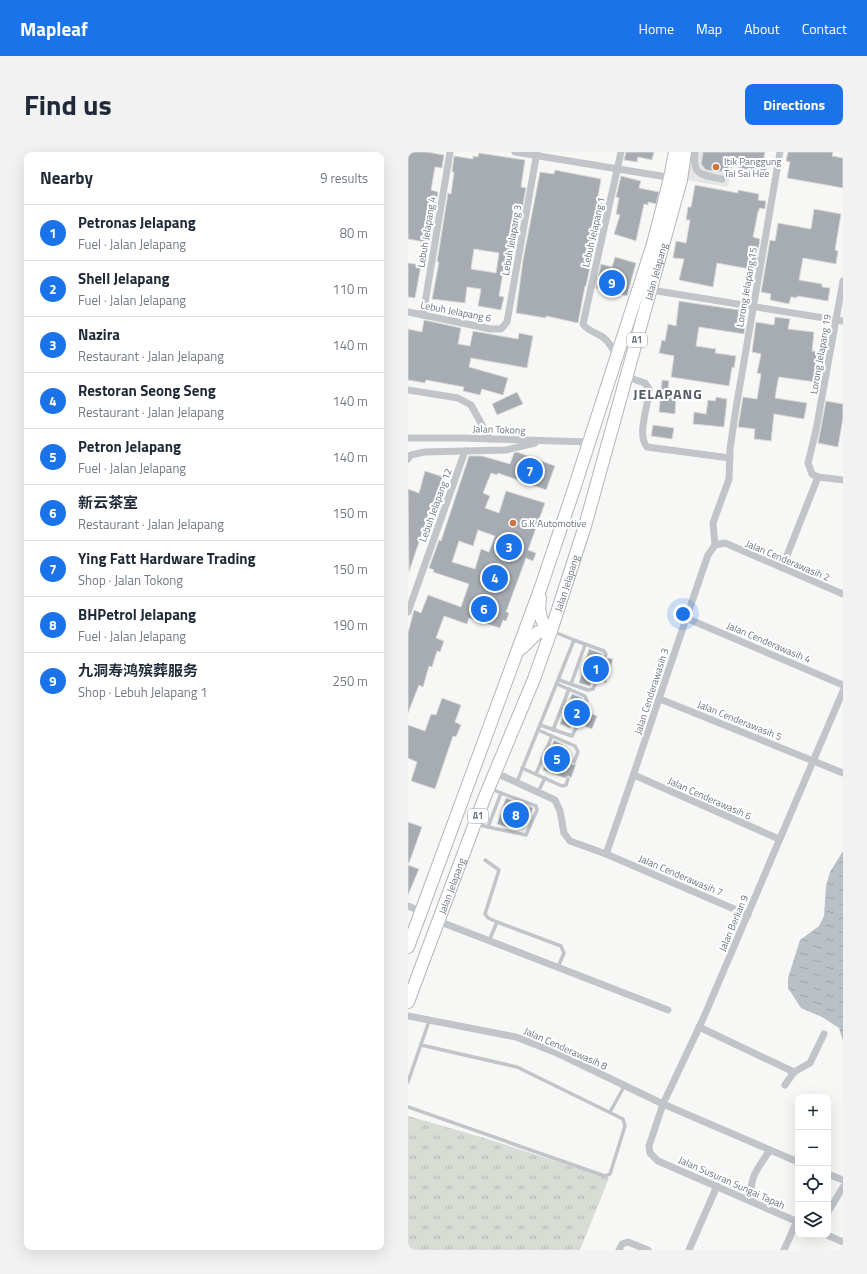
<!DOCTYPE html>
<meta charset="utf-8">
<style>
:root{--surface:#fff;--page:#f2f2f3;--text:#1f2937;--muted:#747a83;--line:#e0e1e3;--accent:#1a73e8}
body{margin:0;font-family:"Titillium Web","Noto Sans SC",sans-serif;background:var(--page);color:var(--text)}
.controls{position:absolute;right:12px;bottom:12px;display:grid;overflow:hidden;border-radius:8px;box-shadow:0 4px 16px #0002}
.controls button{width:36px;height:36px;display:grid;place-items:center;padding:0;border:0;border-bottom:1px solid var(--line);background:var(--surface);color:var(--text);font:20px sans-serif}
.you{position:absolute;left:275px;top:462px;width:14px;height:14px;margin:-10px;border:3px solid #fff;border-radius:50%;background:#1a73e8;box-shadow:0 0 0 6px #1a73e833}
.badge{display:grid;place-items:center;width:26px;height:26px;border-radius:50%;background:var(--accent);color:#fff;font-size:13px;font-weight:700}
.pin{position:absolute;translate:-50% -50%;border:2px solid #fff;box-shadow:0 1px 4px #0006}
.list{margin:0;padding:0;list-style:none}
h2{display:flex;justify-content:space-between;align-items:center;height:52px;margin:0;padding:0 16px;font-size:17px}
h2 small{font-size:13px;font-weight:400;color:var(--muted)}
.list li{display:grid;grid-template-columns:26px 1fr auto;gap:12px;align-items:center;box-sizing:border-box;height:56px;padding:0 16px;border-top:1px solid var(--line)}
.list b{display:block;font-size:15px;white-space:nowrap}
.list p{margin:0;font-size:13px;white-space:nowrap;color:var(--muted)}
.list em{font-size:13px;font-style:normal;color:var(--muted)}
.icon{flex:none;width:22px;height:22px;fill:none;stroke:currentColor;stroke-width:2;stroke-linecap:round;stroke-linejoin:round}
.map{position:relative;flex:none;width:435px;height:1098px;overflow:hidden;border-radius:8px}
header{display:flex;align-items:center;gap:24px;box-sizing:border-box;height:56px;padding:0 20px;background:var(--accent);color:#fff}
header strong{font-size:19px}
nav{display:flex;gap:22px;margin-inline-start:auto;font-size:14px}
.intro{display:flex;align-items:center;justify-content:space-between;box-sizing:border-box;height:96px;padding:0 24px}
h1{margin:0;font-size:28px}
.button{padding:10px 18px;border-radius:8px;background:var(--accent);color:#fff;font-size:14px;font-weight:700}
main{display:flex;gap:24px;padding:0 24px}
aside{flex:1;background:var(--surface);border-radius:8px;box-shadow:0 4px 16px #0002}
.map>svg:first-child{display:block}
.built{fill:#e5e6e5}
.grass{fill:url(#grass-tufts)}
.water{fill:url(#water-ripples)}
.building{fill:#a7acb3;stroke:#d9d9d7;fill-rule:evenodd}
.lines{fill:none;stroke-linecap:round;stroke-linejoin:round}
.primary-casing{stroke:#b3b6ba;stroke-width:14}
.service{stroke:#c1c4c8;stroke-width:3.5}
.minor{stroke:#c1c4c8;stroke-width:7}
.primary{stroke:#fff;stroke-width:12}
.poi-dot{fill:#cd743f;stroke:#fff;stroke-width:1.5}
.labels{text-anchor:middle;stroke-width:4;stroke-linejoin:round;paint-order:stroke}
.shield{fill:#fff;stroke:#979ea8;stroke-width:1}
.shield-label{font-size:9px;font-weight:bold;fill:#6a7482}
.poi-label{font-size:10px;fill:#6a7482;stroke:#fff;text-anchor:start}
.street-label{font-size:10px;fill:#6a7482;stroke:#fff}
.district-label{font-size:14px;font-weight:bold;letter-spacing:1px;fill:#575e68;stroke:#fff}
</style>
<header>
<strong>Mapleaf</strong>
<nav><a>Home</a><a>Map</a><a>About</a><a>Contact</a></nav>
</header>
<div class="intro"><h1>Find us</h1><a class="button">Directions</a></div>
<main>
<aside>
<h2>Nearby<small>9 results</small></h2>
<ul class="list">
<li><span class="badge">1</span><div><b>Petronas Jelapang</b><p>Fuel · Jalan Jelapang</p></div><em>80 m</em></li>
<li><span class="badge">2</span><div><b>Shell Jelapang</b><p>Fuel · Jalan Jelapang</p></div><em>110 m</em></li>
<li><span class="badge">3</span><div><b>Nazira</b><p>Restaurant · Jalan Jelapang</p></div><em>140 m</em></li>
<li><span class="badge">4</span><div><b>Restoran Seong Seng</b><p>Restaurant · Jalan Jelapang</p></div><em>140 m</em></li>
<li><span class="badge">5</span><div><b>Petron Jelapang</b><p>Fuel · Jalan Jelapang</p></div><em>140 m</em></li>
<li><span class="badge">6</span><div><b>新云茶室</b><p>Restaurant · Jalan Jelapang</p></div><em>150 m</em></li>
<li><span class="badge">7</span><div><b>Ying Fatt Hardware Trading</b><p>Shop · Jalan Tokong</p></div><em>150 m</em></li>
<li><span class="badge">8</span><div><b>BHPetrol Jelapang</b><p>Fuel · Jalan Jelapang</p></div><em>190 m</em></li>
<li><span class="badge">9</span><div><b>九洞寿鸿殡葬服务</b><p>Shop · Lebuh Jelapang 1</p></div><em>250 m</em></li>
</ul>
</aside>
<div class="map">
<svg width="435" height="1098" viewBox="0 0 435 1098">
<defs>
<pattern id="grass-tufts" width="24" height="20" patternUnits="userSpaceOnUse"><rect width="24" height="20" fill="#d7dcd5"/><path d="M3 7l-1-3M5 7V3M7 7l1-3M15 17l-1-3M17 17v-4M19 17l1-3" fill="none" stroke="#b2b7b2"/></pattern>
<pattern id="water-ripples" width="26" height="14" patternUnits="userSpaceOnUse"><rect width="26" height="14" fill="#b9c1c7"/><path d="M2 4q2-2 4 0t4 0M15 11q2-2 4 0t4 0" fill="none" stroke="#9aa1a7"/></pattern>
</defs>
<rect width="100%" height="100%" fill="#f7f7f5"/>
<path class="built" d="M282 0H327L320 35 277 28Z"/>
<path class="grass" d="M0 964 73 985 201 1026 172 1098H0Z"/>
<path class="water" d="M435 699V889L431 876 414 865 393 856 380 836V826L392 788 411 774 416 764 418 734 422 720Z"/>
<g class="building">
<path d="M0 0H19L36 3 34 16 27 15 23 38 30 40 22 91 0 87Z"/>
<path d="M218 0H246L244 8 230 5 229 10 216 8Z"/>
<path d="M295 0H357L355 10 360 11 357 22 321 13 320 20 298 18 293 12Z"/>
<path d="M380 0H425L424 4 435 6V36L379 26 382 10 378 9Z"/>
<path d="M71 1 117 8 113 35 118 36 105 106H101L99 115H96L91 144 96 145 93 158 70 154 73 137 59 135 57 151 24 147 31 110H29L40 41 43 42 46 20H44L46 4 65 7V4L70 5ZM66 97 91 101 88 121 63 117Z"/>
<path d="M147 18 193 27 190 45 194 46 187 88H188L178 134H177L170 171 138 164V166L108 161 115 108 132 20 146 22Z"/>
<path d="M213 24 233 29 231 36 251 40 248 52 240 50V53L236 52 228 89 206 82 212 63 208 62 211 46 208 45Z"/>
<path d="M287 33 330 41V38L351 42 350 48 358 49 357 57 352 56 350 60 345 85 352 87 347 118 309 111 305 135 271 128 276 107 265 106 268 89 278 91 282 68H278L280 55H283Z"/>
<path d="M406 57 433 62 427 98 430 99 428 112 395 106 391 128 414 132V135L422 136 420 149 389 144V146L383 145 381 152 362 148 363 142 353 140 362 88 367 89 370 71 403 77Z"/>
<path d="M207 105 228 111 219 144 188 136 193 112 204 115Z"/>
<path d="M0 111 13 113 7 146 0 145Z"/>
<path d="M271 149 331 158 329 174 337 175 336 182 291 175 288 194 308 197 307 201 328 204 326 216 324 215 321 234 263 225 266 204 251 201 254 188 257 189 260 172 268 174Z"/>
<path d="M367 165 382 167 380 177 406 180 404 199 411 200 407 230 371 225 370 228 367 246 399 251 396 267 366 262 363 289 346 287 347 277 330 275 335 245 349 247 353 222 349 221 353 202 344 200 348 170 366 173Z"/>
<path d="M16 168 53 176 50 192 62 194 65 179 110 187 111 181 125 184 119 216 63 206 61 215 100 226 95 243 74 237 72 243 55 239 56 235 18 228 17 231 0 228V177L14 180Z"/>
<path d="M254 228 261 229 260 237H258L268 239 267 262 251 260Z"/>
<path d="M109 240 115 252 89 263 84 252Z"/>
<path d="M308 245 319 247 316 275 285 272 286 260 298 262 300 248 307 249Z"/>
<path d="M418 249 435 252V266L430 295 410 291Z"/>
<path d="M245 273 266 276 264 287 243 284Z"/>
<path d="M109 300 147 314 138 338 90 321 89 323 83 321 75 341 82 344 77 356 91 361 98 339 137 351 120 398 128 401 125 409 118 406 98 460 101 461 98 469 95 468 92 476 61 466 59 472 36 464 28 486 36 489 32 500 29 499 24 515 21 514 15 535 11 533 0 561V481L6 458 13 461 20 443 53 455 61 432 25 420 26 418 21 416 31 388 33 389 61 304H74L102 312 106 301ZM70 378 87 384 81 400 73 397 67 417 44 410 51 389 65 394Z"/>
<path d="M17 319 35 325 26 355 23 354 1 420 0 337 11 341Z"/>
<path d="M181 497 194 502 196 508 200 506 205 507 198 531 192 529V526L189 525 184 527 182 534 171 531Z"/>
<path d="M164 542 174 546 170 556 172 557 173 561 176 562 178 560 189 564 184 577 173 573 170 569 167 571 164 570 162 576 152 572Z"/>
<path d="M34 546 53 553 47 570 53 573 48 585 45 584 27 637 3 629 9 610 0 606V573L17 579 23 562 28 563Z"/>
<path d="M146 588 155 593 151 605 163 609 164 613 168 612 163 626 161 624 157 626 135 618Z"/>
<path d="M98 646 125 656 117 676 100 670 98 675 89 672Z"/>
<path d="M0 670 14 675 1 711H0Z"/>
<path d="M0 713 11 717 0 743Z"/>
</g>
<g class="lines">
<g class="primary-casing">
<g id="primary">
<path d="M132 446C130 460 132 471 143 479"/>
<path d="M114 496 130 480 143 479"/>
<path d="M0 795 133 435 166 337 245 92 262 26 267 0"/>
<path id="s1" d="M0 850 76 647 126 527 143 479 177 374 273 28 277 0"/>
</g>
</g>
<g class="service">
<path d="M166 488 196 499 198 502 197 505"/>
<path d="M151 528 180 538 185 537 189 528"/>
<path d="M149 532 177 544 179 549 175 559"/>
<path d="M163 532 177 493"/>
<path d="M132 573 164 584 170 572"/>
<path d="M130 578 167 594 170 600 166 610"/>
<path d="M145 578 161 537"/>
<path d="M114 616 154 634 158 633 160 627"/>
<path d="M128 622 144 584"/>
<path d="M109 630 166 488 144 479"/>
<path d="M130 640 137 626"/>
<path d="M68 672 80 675 93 641 83 637"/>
<path d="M80 675 118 683 129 658 128 654 93 641"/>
<path d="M77 708 91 718 77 762 80 766 89 770"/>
<path d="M81 789 89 770 153 794 156 801 150 815"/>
<path d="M0 930 21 869"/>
<path d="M0 955 197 1024 202 1022 217 974 215 967 109 915 13 893"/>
<path d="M202 960 217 933"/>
</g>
<g class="minor">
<path d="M107 0 265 26"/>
<path d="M287 0C284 24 294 23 314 27"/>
<path d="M435 129 408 278 400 311 404 322 410 325 435 328"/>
<path d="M243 138 435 169"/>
<path d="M0 160 83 177H93L99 170 129 0"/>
<path d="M15 163 42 0"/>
<path d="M209 204C205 197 202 191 196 186 189 180 180 180 175 172L213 0"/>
<path d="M219 225 237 231 241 237C241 253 228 283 239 295L322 306"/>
<path d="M0 238 50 246 63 253 82 287"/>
<path d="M0 286H55L181 290"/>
<path d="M0 307 3 303 16 300 98 298 127 291"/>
<path d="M307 393 305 371 321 327 322 297 328 256 372 0"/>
<path d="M374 416 410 325"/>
<path d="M0 460 57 299"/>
<path d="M278 466 435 533"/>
<path d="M252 547 435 621"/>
<path d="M88 621 147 648 152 659 156 681 162 689 198 702 340 763"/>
<path d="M226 623 371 687"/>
<path d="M198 702C233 603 265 503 300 403L307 393 317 391 435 442"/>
<path d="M0 754 14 760"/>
<path d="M30 769 260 858"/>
<path d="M0 864 108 885 149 901 255 952 390 1010"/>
<path d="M291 875 386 920"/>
<path d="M377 933 386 920 402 911 416 882"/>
<path d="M420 1022 435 1028"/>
<path d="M343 1049C342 1023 348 1019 362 998"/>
<path d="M420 1060 435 1035"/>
<path d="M390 1070 250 1009 242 1001 241 994 255 952 295 867 435 539"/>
<path d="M419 1083 435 1090"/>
<path d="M211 1098 214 1092 220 1090 240 1098"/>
<path d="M281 1098 309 1034"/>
<path d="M376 1098 389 1069"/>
</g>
<use href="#primary" class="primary"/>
</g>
<g class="poi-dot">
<circle cx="308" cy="15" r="4"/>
<circle cx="105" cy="371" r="4"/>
</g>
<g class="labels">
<g class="shield">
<rect x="219" y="181" width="20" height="14" rx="3"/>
<rect x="60" y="657" width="20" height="14" rx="3"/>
</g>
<g class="shield-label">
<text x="229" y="191">A1</text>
<text x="70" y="667">A1</text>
</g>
<g class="poi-label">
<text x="316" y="13">Itik Panggung<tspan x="316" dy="12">Tai Sai Hee</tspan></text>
<text x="113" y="375">G.K Automotive</text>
</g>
<g class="street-label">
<text transform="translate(18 80) rotate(-81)" y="4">Lebuh Jelapang 4</text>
<text transform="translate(185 80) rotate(-77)" y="4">Lebuh Jelapang 1</text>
<text transform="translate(103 88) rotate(-80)" y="4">Lebuh Jelapang 3</text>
<text dy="4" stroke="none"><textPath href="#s1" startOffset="772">Jalan Jelapang</textPath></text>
<text transform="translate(338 135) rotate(-80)" y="4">Lorong Jelapang 15</text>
<text transform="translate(48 159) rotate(11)" y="4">Lebuh Jelapang 6</text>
<text transform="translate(412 202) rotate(-80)" y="4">Lorong Jelapang 19</text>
<text transform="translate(91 277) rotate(2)" y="4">Jalan Tokong</text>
<text transform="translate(27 353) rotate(-70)" y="4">Lebuh Jelapang 12</text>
<text transform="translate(380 408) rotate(23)" y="4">Jalan Cenderawasih 2</text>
<text dy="4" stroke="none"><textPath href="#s1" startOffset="448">Jalan Jelapang</textPath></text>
<text transform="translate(361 490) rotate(23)" y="4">Jalan Cenderawasih 4</text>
<text transform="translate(243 539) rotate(-72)" y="4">Jalan Cenderawasih 3</text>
<text transform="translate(332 568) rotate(22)" y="4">Jalan Cenderawasih 5</text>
<text transform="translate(302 646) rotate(24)" y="4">Jalan Cenderawasih 6</text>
<text transform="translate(273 723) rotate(23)" y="4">Jalan Cenderawasih 7</text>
<text dy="4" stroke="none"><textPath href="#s1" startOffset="124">Jalan Jelapang</textPath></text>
<text transform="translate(325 771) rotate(-67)" y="4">Jalan Berlian 9</text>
<text transform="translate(158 896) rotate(24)" y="4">Jalan Cenderawasih 8</text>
<text transform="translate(324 1030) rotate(24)" y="4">Jalan Susuran Sungai Tapah</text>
</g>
<g class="district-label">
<text x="260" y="247">JELAPANG</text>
</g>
</g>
</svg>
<div class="controls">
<button>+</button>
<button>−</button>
<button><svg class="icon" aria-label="locate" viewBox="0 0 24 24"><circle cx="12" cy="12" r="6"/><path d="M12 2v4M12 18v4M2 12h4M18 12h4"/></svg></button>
<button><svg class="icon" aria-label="layers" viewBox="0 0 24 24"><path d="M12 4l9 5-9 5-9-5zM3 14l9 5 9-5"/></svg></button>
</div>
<div class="you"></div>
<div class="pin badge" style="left:188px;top:517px">1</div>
<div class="pin badge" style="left:169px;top:561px">2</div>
<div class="pin badge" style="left:101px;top:395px">3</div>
<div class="pin badge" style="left:87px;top:426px">4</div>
<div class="pin badge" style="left:149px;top:607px">5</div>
<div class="pin badge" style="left:76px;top:457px">6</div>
<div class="pin badge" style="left:122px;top:319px">7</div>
<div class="pin badge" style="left:108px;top:663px">8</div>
<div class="pin badge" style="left:204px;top:131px">9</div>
</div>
</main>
